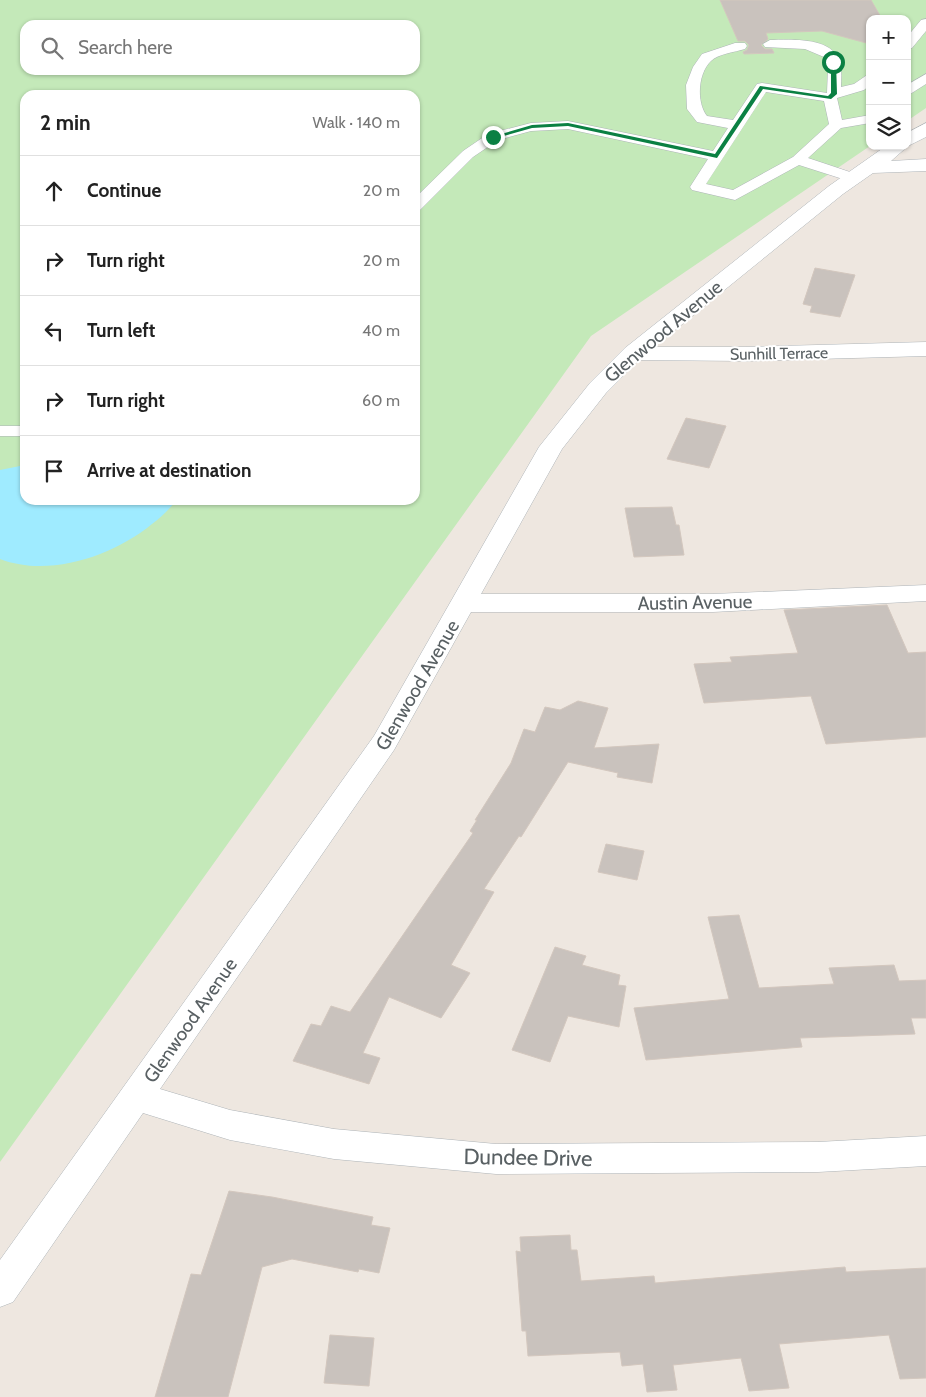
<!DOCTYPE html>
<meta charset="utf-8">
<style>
:root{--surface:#fff;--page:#f2f2f2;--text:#222;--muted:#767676;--line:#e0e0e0}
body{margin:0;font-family:Cabin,sans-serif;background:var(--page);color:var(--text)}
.controls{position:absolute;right:15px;top:15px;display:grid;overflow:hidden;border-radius:10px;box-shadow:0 1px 4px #0004}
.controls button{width:45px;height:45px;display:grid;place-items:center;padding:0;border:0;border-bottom:1px solid var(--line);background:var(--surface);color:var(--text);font:25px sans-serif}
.stop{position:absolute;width:15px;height:15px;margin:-11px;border:4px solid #0b8043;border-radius:50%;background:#fff}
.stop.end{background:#0b8043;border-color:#fff;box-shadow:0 1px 5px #0008}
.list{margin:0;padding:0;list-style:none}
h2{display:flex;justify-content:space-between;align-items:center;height:65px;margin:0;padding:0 20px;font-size:21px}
h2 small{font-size:16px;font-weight:400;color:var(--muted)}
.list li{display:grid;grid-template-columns:32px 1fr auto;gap:15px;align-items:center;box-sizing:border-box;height:70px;padding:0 20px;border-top:1px solid var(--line)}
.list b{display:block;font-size:19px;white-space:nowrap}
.list em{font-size:16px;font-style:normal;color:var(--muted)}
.icon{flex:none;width:28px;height:28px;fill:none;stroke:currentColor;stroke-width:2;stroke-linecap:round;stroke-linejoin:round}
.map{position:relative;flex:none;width:926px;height:1397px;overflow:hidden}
.search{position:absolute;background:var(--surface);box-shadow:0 1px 4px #0004;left:20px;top:20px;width:400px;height:55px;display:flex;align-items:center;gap:12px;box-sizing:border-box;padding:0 18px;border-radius:15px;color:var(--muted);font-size:19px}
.panel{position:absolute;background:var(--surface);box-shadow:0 1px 4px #0004;left:20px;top:90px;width:400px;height:415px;border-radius:15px}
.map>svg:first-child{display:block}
.green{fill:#c4e9b9;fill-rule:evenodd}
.water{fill:#9febff}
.building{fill:#c9c2bd;stroke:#d3c7be}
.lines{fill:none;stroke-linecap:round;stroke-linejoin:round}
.lane-casing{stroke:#aeb4b8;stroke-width:1}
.street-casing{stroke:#aeb4b8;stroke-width:1}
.lane{fill:#fff;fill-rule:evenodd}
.street{fill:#fff;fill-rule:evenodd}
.route{fill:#0b8043}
.labels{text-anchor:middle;stroke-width:4;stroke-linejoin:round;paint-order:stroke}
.far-street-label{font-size:16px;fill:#596063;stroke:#fff}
.street-label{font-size:19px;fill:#596063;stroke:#fff}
.near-street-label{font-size:22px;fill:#596063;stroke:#fff}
</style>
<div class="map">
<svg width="926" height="1397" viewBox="0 0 926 1397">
<rect width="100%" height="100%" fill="#eee7e0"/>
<path class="green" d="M0 0H926V108L907 121V19H870V146L591 336 0 1162ZM25 25H415V70H25ZM25 95H415V500H25Z"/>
<path class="water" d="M25 465V500H177C169 509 162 517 152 524 113 556 49 578 0 559V470Z"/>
<g class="building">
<path d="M720 0H871L882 19H870V44L822 31 766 33 768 39 761 45 765 49H772L774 53 744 54 743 52 747 50 749 45 745 41H738Z"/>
<path d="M815 268 855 275 840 317 810 312 812 306 803 304Z"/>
<path d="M686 418 726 426 709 468 667 459Z"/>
<path d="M672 507 676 525H679L684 555 634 557 625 508Z"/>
<path d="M887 605 908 653 926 652V737L826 744 811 696 704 703 694 664 732 662 730 657 798 653 784 610Z"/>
<path d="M578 701 608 708 594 748 659 744 652 783 617 777 618 773 568 762 521 837 519 836 484 889 494 892 451 965 470 973 441 1018 389 997 363 1053 380 1058 369 1084 293 1061 311 1024 321 1026 331 1006 350 1012 473 833 470 831 477 820H475L511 763 524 729 535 732 545 707 560 710Z"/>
<path d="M606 844 644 851 637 880 598 872Z"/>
<path d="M739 915 759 988 834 984 829 968 894 965 899 981 926 980V1018H911L915 1034 800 1038 802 1047 646 1060 634 1008 729 999 708 917Z"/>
<path d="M555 947 586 956 582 965 620 975 618 985 626 986 619 1027 568 1016 550 1062 512 1050Z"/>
<path d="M229 1191 272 1197 373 1217 371 1225 390 1228 379 1273 359 1269 358 1272 292 1259 262 1267 228 1397H155L191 1274 201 1275Z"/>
<path d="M570 1235 571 1250H577L581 1281 654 1276 655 1283 845 1267 846 1272 926 1268V1378L900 1379 889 1335 779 1344 789 1388 749 1391 741 1358 673 1365 677 1390 647 1392 643 1364 622 1366 620 1352 528 1356 526 1331H522L516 1251 521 1252 520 1237Z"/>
<path d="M330 1335 374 1338 369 1386 324 1383Z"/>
</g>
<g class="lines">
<g class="lane-casing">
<g id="lane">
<path d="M926 19V31L912 48 907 49V37L921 20Z"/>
<path d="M770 40C791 40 833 36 840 63 842 71 841 80 841 87L854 84 870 73V85L864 90 837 98 842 120 870 115V123L841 128 808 158 859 175 861 178 859 181H849L799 165 735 200 692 190 690 187 708 159 568 129 531 131 498 140 473 157 420 210 415 212V198L463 151 488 134 531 123 568 121 713 151 728 128 697 122 687 109 686 85 693 67 702 54 735 43H745L747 46 745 49C735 52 718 54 711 61 698 73 696 102 707 116L733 120 757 84 762 83 827 93 828 69 824 57 805 49 765 47 763 44ZM766 92 824 101 829 124 793 157 733 190 706 184Z"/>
<path d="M926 74V84L907 96V85Z"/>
<rect x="0" y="426" width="25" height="10"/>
</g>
</g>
<g class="street-casing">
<path id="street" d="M926 123V137L908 146 891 161 926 159V171L873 173 843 194 654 347H746L926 342V356L746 361 639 360 606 393 562 449 481 594H713L926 585V601L713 612H471L394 750 160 1089 230 1110 334 1129 496 1144 818 1142 926 1136V1166L818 1172 496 1174 334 1159 230 1140 143 1113 13 1302 0 1307V1260L374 736 539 447 590 383 625 348 829 186 886 146H907V133Z"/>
</g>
<use href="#lane" class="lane"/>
<use href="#street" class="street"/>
</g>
<path class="route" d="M833 60 836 62 837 94 831 99 763 89 717 158 568 126 532 128 493 139 491 137 532 125 568 123 715 154 760 86 828 96 831 93V62Z"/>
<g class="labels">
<g class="far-street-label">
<text transform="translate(779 353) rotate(-1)" y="6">Sunhill Terrace</text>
</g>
<g class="street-label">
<text transform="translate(663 331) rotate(-40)" y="7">Glenwood Avenue</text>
<text transform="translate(695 602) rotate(-1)" y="7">Austin Avenue</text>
<text transform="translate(417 685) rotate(-60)" y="7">Glenwood Avenue</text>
<text transform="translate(190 1020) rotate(-55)" y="7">Glenwood Avenue</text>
</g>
<g class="near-street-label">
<text transform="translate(528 1157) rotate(1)" y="8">Dundee Drive</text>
</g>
</g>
</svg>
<div class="controls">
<button>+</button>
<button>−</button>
<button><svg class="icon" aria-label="layers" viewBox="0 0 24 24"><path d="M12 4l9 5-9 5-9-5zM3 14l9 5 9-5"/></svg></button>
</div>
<div class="stop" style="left:833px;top:62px"></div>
<div class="stop end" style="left:493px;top:137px"></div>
<div class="search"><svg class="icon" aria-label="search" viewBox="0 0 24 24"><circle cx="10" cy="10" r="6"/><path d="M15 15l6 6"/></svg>Search here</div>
<section class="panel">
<h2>2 min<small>Walk · 140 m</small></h2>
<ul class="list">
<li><svg class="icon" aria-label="ahead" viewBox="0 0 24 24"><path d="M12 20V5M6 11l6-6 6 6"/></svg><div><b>Continue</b></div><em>20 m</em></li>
<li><svg class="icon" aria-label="right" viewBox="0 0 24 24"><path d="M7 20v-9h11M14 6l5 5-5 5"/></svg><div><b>Turn right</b></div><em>20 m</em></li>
<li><svg class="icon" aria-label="left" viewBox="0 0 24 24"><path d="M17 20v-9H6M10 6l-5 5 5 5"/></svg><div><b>Turn left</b></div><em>40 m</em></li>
<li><svg class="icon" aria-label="right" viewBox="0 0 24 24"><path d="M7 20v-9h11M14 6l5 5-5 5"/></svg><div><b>Turn right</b></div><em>60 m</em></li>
<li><svg class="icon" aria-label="arrive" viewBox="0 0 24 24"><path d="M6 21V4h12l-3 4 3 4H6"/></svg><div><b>Arrive at destination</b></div></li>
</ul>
</section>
</div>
